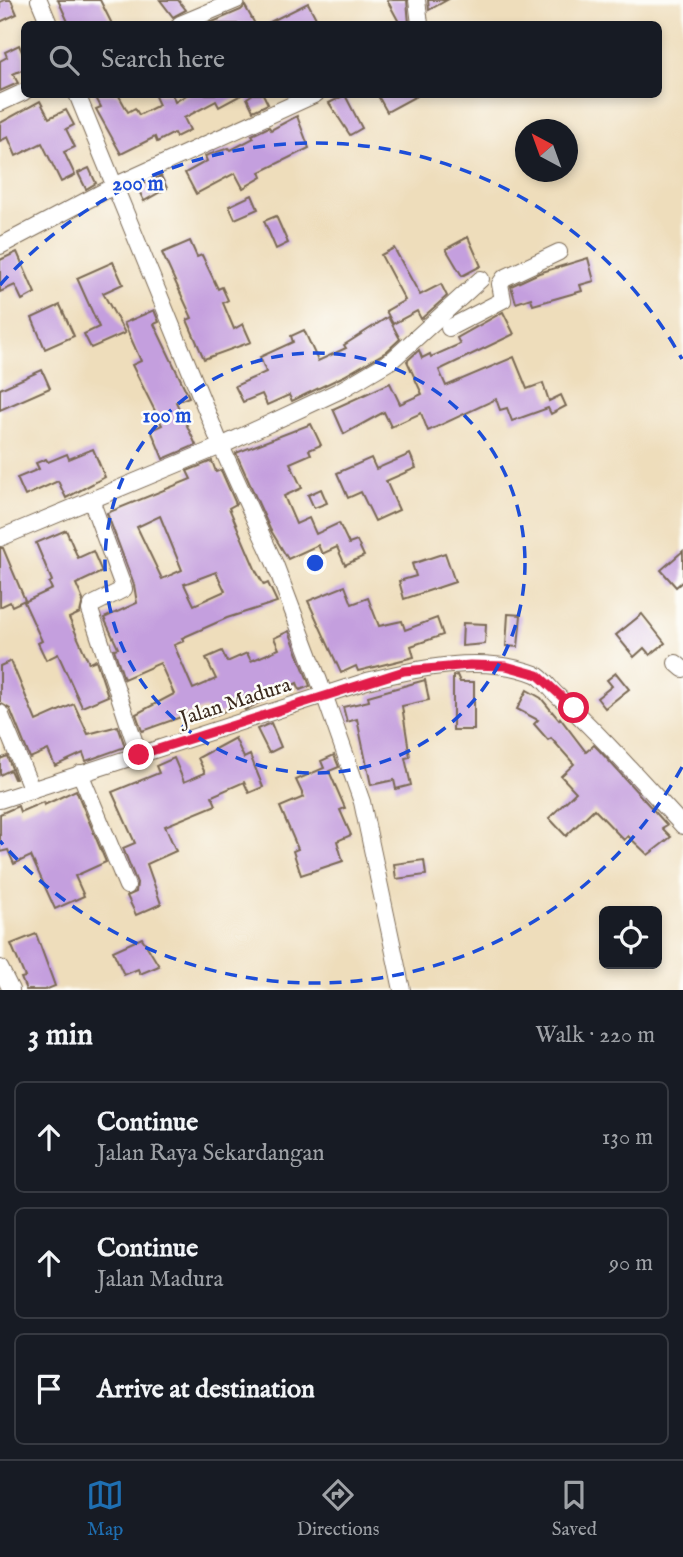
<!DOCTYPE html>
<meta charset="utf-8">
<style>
:root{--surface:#171b24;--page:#242831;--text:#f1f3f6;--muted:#9ea1a6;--line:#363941;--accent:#1f6fb2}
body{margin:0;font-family:"IM FELL English",serif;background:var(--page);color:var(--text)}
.controls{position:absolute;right:21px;bottom:21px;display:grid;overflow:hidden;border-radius:10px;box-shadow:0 4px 10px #0003}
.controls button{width:63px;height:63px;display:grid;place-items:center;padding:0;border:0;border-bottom:2px solid var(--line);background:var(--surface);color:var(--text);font:35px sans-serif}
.compass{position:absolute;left:515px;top:119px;width:63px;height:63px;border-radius:50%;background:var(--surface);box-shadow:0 4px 10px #0003;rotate:319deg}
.stop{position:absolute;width:21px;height:21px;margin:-16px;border:5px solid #e11d48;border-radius:50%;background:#fff}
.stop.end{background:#e11d48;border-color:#fff;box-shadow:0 2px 7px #0008}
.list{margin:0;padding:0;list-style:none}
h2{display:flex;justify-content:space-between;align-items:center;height:91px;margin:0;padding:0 28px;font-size:30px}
h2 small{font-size:23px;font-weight:400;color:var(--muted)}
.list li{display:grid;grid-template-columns:46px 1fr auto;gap:21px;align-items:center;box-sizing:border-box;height:112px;margin:0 14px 14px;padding:0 14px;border:2px solid var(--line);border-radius:10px}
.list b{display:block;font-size:26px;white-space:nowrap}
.list p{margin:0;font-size:23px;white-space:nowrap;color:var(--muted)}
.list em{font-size:23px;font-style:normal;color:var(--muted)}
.icon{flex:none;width:38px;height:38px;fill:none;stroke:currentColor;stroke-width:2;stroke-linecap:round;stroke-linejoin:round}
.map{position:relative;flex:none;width:683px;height:990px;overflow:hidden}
.search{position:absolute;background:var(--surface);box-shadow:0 4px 10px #0003;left:21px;right:21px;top:21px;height:77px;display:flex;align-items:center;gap:18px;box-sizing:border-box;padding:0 24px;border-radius:10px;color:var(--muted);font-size:26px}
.sheet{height:469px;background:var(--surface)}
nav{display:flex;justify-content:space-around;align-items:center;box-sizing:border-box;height:98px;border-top:2px solid var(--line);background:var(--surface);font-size:19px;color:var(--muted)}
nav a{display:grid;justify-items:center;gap:4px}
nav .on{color:var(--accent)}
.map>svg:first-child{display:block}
.building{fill:#c49fde;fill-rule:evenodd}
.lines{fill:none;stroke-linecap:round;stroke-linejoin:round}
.minor-casing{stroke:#7a6955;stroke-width:18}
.minor{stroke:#fff;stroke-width:16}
.route{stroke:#e11d48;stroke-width:9}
.ring{fill:none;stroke:#1d4ed8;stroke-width:3.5;stroke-dasharray:12 9}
.labels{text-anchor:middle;stroke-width:5;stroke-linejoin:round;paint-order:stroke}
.street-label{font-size:21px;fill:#3b2a1e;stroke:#fdfcf7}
.centre{fill:#1d4ed8;stroke:#fdfcf7;stroke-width:3.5}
.ring-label{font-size:21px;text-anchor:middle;font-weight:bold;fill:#1d4ed8;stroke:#fdfcf7;stroke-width:5;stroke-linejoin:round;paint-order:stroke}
</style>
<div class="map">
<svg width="683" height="990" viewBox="0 0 683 990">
<rect width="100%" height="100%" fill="#fdfcf7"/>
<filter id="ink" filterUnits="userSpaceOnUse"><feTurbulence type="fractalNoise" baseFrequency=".0143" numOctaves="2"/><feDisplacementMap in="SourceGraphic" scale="14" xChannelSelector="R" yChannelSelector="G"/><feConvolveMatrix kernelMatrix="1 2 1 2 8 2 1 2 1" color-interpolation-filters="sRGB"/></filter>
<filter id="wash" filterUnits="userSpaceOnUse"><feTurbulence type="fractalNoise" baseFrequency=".00686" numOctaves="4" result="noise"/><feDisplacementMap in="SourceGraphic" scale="28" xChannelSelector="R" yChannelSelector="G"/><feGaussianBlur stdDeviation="1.57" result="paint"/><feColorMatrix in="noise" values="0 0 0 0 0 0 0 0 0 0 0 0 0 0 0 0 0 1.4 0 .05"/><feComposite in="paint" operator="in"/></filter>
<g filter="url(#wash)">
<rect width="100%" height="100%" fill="#edb"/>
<g id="blocks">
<g class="building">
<path d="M5 0H11L17 14 0 22V2Z"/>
<path d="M58 0H100L112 24H69Z"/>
<path d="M160 0H178L186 10 173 17Z"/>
<path d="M387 0H407L409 24H400Z"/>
<path d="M428 0H447L429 10Z"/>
<path d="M308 3 319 24H266Z"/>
<path d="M245 6 255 24H208L241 10Z"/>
<path d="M19 45 24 56V69L13 74 18 83 0 91V61L7 57 5 52Z"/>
<path d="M94 94H118L128 112 135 108 139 115 159 105 154 94H172L175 102 188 94H243L219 107 216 101 184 118 190 130 176 137 174 133 157 142 155 137 121 154 96 109 101 107Z"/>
<path d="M253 94H263L268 104 253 111 247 98Z"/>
<path d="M377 94H420L387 112Z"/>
<path d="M345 95 362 128 350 135 329 103Z"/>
<path d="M40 101 49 118 66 110 74 125 66 129 75 147 64 152 75 175 61 182 42 143 16 156 8 137 0 141V123Z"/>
<path d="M297 116 309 148 260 172 262 177 243 188 235 173 196 194 185 173 207 161 205 156 229 148 231 150 254 138 252 135 269 127 271 130Z"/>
<path d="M89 168 96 183 86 189 78 173Z"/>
<path d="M161 176 167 188 144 201 137 187Z"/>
<path d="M252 195 258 209 235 219 229 206Z"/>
<path d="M276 216 288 243 276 249 264 221Z"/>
<path d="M468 237 481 266 462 276 446 249Z"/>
<path d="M190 241 197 257 202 255 218 289 222 287 228 300 223 303 234 329 243 324 251 342 204 359 187 320 192 318 162 253Z"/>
<path d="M394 248 420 295 441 284 447 296 421 319 417 311 393 324 386 311 405 300 381 255Z"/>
<path d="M17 252 35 293 22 300 15 285 0 292V260Z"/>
<path d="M588 258 594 281 580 285 582 291 533 305 531 298 516 303 511 286 539 273Z"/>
<path d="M113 262 123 284 103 293 125 333 91 348 84 334 99 327 77 278Z"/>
<path d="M60 305 74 336 45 349 32 318Z"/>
<path d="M154 310 159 322 154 324 189 397 176 402 196 445 163 459 151 430 162 425 132 365 141 361 124 323Z"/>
<path d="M503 312 514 334 439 370 446 386 514 357 527 389 543 383 549 401 561 395 566 406 551 414 548 408 512 421 507 408 500 410 496 399 428 431 421 413 391 427 384 412 344 434 333 409 390 383 400 404 422 394 407 361 419 350 422 358 430 354 431 357 460 344 457 338Z"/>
<path d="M388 317 400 339 386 352 344 376 292 401 289 395 267 405 262 394 243 402 235 386 266 372 260 357 293 342 291 336 304 330 318 361 346 348 344 345Z"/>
<path d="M42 370 50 388 0 410V389Z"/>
<path d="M311 424 321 445 309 450 311 454 290 463 302 488 284 496 296 524 309 518 316 534 339 523 349 544 357 541 364 556 345 565 337 547 322 554 318 545 288 559 270 529 236 453Z"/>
<path d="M93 449 105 477 66 498 58 481 25 496 17 478 39 469 36 463 46 459 48 462 67 454 69 459Z"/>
<path d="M410 454 416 468 386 481 399 510 375 521 361 492 348 498 337 473 371 458 376 469Z"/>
<path d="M212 461 216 472 221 470 236 504 229 508 256 571 264 585 268 583 277 602 227 618 182 638 184 641 174 645 193 689 216 679 206 658 222 651 227 662 247 653 251 661 279 649 274 638 289 631 310 686 300 690 297 683 245 710 242 703 210 718 206 708 142 731 136 714 174 694 160 663 124 679 114 649 118 648 104 618 137 603 134 585 107 513 191 479 187 471ZM160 516 182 570 162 579 137 527ZM216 572 225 591 194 605 184 584Z"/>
<path d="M321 489 327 503 314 508 308 495Z"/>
<path d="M66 530 78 558 93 551 102 572 76 584 83 600 80 613 69 618 89 663 96 660 108 696 82 707 58 654 46 660 38 643 42 641 24 602 52 589 49 583 52 581 36 543Z"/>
<path d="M0 548H3L25 600 12 606 10 602 0 607Z"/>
<path d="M683 551V581L676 587 661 570Z"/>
<path d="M445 553 455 582 404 599 399 581 416 576 412 564Z"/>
<path d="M345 586 352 604 368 598 379 626 402 621 405 630 437 618 443 635 411 646 414 657 358 671 356 666 341 673 308 601Z"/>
<path d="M508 614 521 615 518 647 506 646Z"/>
<path d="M642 614 665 643 650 655 644 648 634 657 616 635Z"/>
<path d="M463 623 486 624 485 644 462 646Z"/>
<path d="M11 661 36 721 74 704 88 734 118 726 125 747 86 761 83 753 55 766 48 750 30 758 10 709 0 703V666Z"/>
<path d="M616 673 629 689 605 708 597 698 612 686 607 680Z"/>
<path d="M457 675 460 682H474V730H453V676Z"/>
<path d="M425 680 429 700 402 706 410 757 405 758 411 785 396 789 394 780 371 785 357 719 347 722 343 707 369 701 368 696Z"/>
<path d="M527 690 541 698 559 720 560 718 586 752 594 745 599 750 667 825 662 828 671 837 648 855 628 836 624 840 594 809 566 836 549 818 576 792 561 776 574 764 551 738 548 740 534 724 538 720 517 709Z"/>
<path d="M271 723 281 747 269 753 257 729Z"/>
<path d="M235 738 244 758 250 755 263 787 249 793 244 782 212 796 216 805 165 826 176 851 147 864 161 904 136 915 127 896 136 892 137 883 123 848 135 843 112 792 159 773 156 766 174 758 184 782 205 773 198 758Z"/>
<path d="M334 755 339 767 329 771 345 808 340 810 351 835 337 841 343 861 301 875 293 851 298 849 280 807 304 797 296 780 324 768 321 761Z"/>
<path d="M7 756 16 779H14L10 770 0 775V759Z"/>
<path d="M76 790 106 862 75 876 84 896 55 909 31 856 14 864 8 850 0 852V814L18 806 20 812 43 802 44 805Z"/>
<path d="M424 860 426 875 396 879 394 864Z"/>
<path d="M36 934 55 986 45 990H26L21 978 25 977 11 944Z"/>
<path d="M142 938 159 966 140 974 138 969 124 975 113 951Z"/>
</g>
</g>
</g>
<g filter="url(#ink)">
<use href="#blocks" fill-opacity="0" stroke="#7a6955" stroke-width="2"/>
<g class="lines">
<g class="minor-casing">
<g id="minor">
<path d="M39 0 49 24"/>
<path d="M417 0 420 24"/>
<path d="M180 24 237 0"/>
<path d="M77 94 221 446 275 564 324 694 362 802 402 990"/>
<path d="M0 103 24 92"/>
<path d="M0 246 114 186 316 94"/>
<path d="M449 328 503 300 500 284 504 278 559 252"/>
<path d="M91 500 124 589 92 605 90 610 139 755"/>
<path d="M0 538 221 446 341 390 392 360 481 279"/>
<path d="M676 663 683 669"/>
<path d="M0 713 32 790"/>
<path d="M80 773 127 886"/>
<path d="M0 800 367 681C418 668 483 654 535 674 544 678 550 689 558 696 602 736 642 782 683 826"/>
<path d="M0 968 11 990"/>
</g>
</g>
<use href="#minor" class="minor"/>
</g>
</g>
<g class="lines" filter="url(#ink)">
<path class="route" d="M139 755 404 671 470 665 506 666 538 675 574 708"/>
</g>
<g class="ring">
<circle cx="315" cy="563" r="210"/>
<path d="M682 767A420 420 0 0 1 0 841M0 285A420 420 0 0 1 682 359"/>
</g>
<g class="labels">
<g class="street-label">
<text transform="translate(235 701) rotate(-18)" y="7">Jalan Madura</text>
</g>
</g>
<circle cx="315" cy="563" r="10" class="centre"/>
<g class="ring-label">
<text x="138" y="190">200 m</text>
<text x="167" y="422">100 m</text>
</g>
</svg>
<div class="controls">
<button><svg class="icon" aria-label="locate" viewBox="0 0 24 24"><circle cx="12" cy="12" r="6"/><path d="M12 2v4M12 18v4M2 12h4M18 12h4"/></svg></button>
</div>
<svg class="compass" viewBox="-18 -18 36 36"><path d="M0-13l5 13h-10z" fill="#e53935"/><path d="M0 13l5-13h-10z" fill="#9ea1a6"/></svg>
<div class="stop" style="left:574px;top:708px"></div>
<div class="stop end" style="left:139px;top:755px"></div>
<div class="search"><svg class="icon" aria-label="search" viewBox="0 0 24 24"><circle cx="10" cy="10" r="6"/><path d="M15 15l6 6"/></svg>Search here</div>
</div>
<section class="sheet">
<h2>3 min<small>Walk · 220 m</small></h2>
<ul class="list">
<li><svg class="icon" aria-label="ahead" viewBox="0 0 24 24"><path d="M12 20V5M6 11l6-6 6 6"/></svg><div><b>Continue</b><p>Jalan Raya Sekardangan</p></div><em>130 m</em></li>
<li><svg class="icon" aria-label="ahead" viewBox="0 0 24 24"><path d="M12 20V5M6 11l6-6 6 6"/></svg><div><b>Continue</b><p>Jalan Madura</p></div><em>90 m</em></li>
<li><svg class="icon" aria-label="arrive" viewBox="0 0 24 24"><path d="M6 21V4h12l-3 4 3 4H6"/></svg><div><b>Arrive at destination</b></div></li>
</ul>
</section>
<nav>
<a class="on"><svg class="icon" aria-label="map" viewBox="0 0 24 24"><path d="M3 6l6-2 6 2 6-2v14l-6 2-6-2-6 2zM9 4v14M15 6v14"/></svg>Map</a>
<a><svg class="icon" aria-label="directions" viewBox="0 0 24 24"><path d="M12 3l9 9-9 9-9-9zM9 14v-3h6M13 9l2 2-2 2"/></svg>Directions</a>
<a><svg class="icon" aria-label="saved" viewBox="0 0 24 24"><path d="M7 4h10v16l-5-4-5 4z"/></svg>Saved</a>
</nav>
